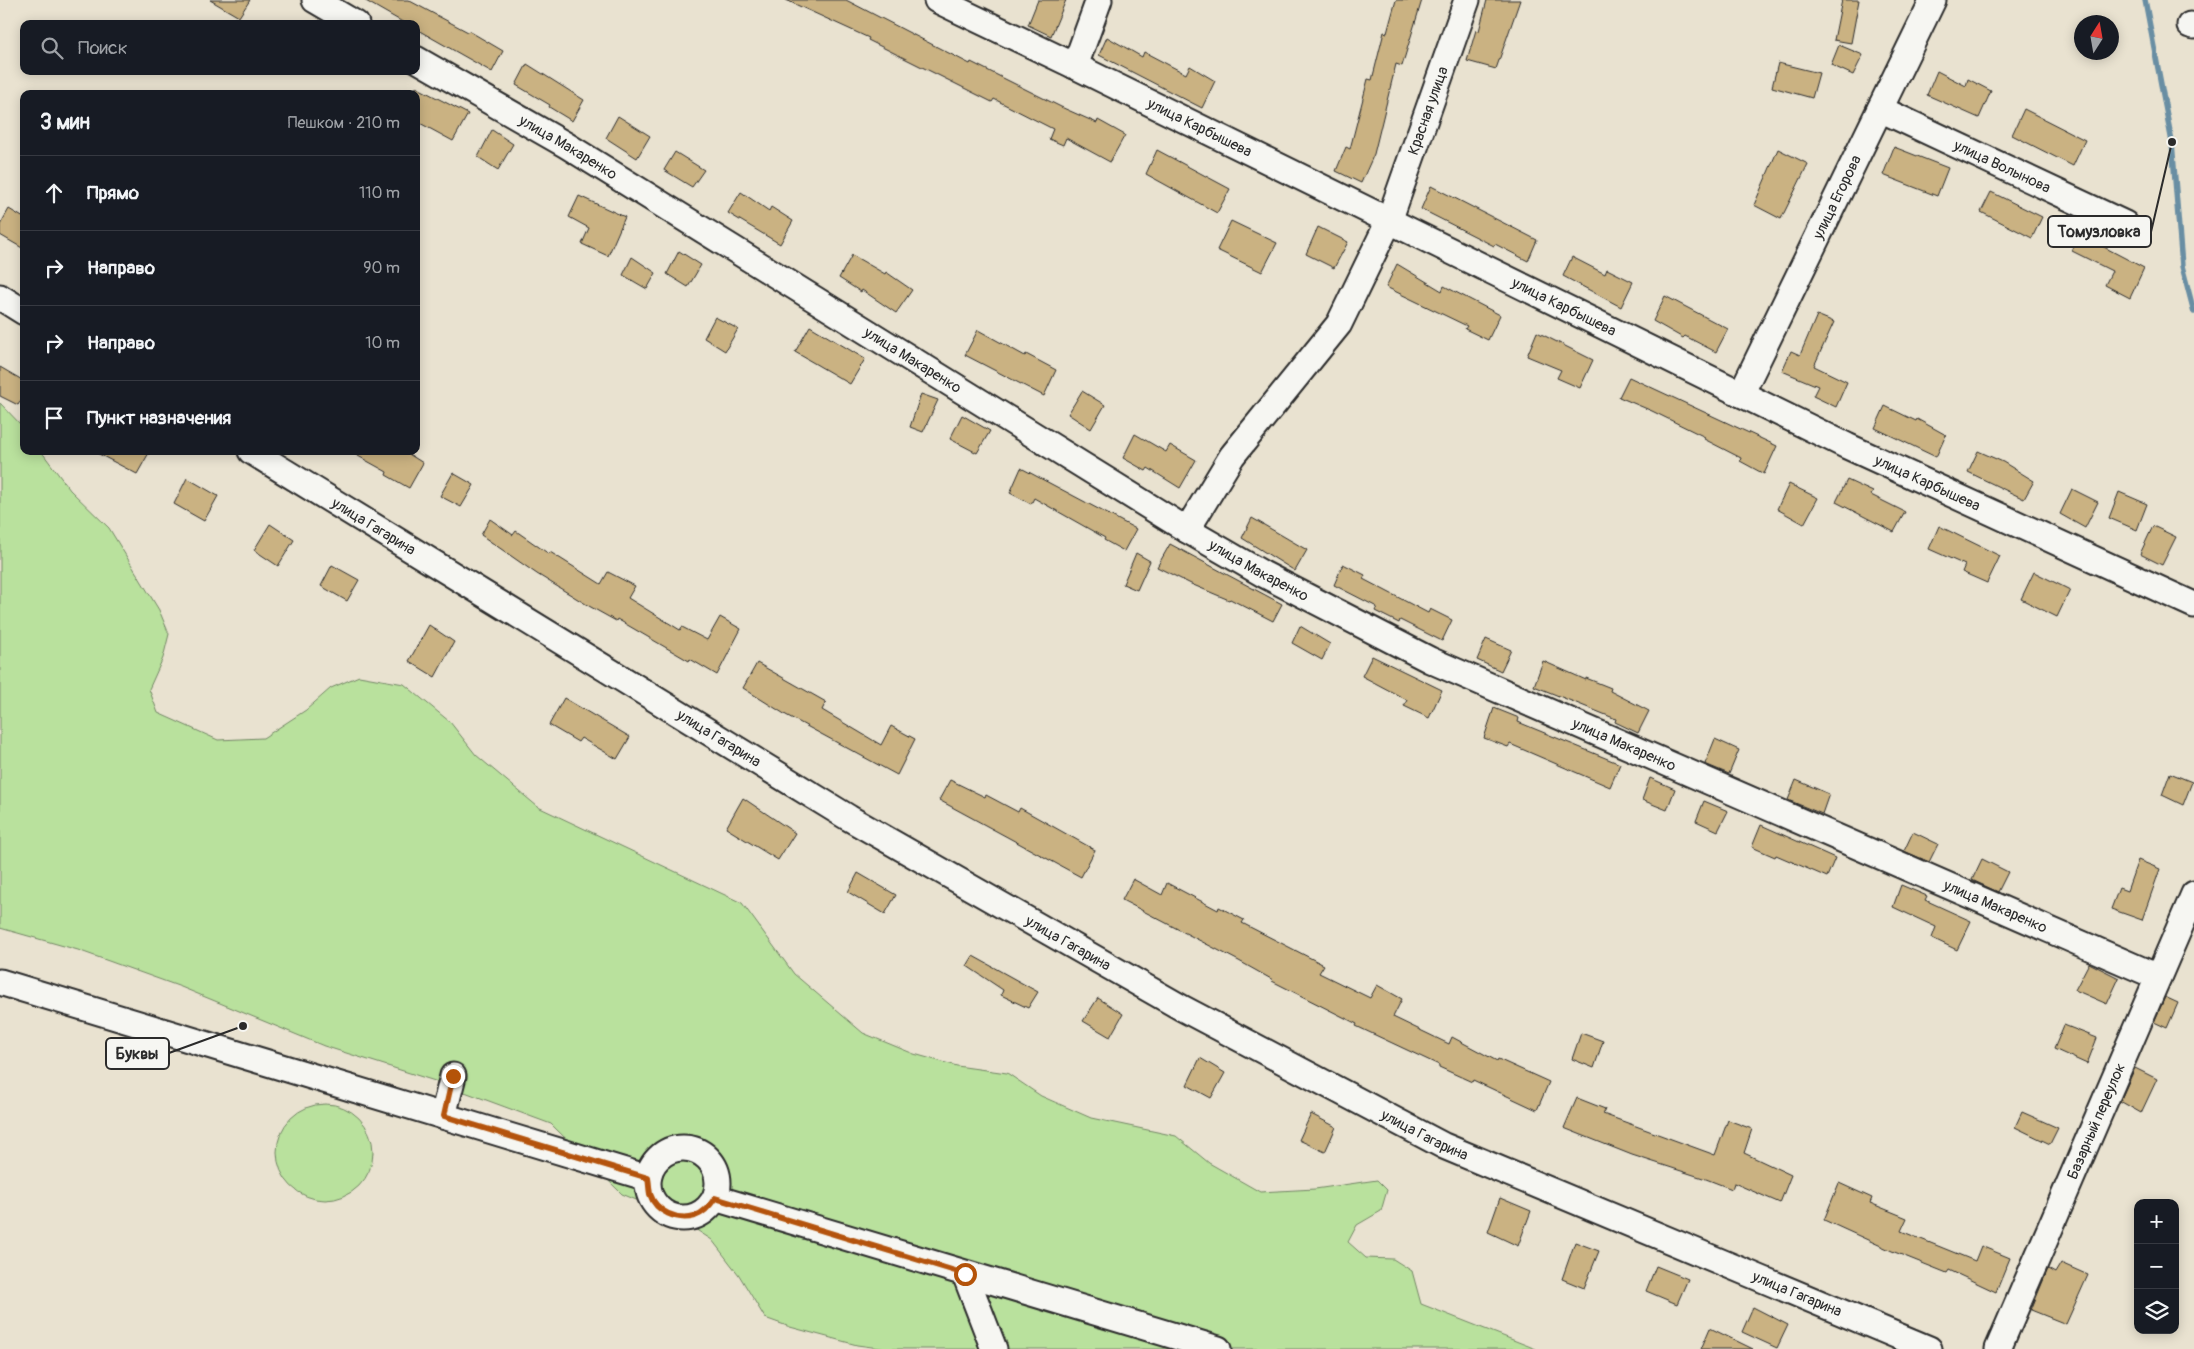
<!DOCTYPE html>
<html lang="ru">
<meta charset="utf-8">
<style>
:root{--surface:#171b24;--page:#20242c;--text:#f1f3f6;--muted:#9ea1a6;--line:#363941}
body{margin:0;font-family:Pangolin,sans-serif;background:var(--page);color:var(--text)}
.controls{position:absolute;right:15px;bottom:15px;display:grid;overflow:hidden;border-radius:10px;box-shadow:0 2px 12px #0003}
.controls button{width:45px;height:45px;display:grid;place-items:center;padding:0;border:0;border-bottom:1px solid var(--line);background:var(--surface);color:var(--text);font:25px sans-serif}
.compass{position:absolute;left:2074px;top:15px;width:45px;height:45px;border-radius:50%;background:var(--surface);box-shadow:0 2px 12px #0003;rotate:11deg}
.stop{position:absolute;width:15px;height:15px;margin:-11px;border:4px solid #b45309;border-radius:50%;background:#fff}
.stop.end{background:#b45309;border-color:#fff;box-shadow:0 1px 5px #0008}
.list{margin:0;padding:0;list-style:none}
h2{display:flex;justify-content:space-between;align-items:center;height:65px;margin:0;padding:0 20px;font-size:21px}
h2 small{font-size:16px;font-weight:400;color:var(--muted)}
.list li{display:grid;grid-template-columns:32px 1fr auto;gap:15px;align-items:center;box-sizing:border-box;height:75px;padding:0 20px;border-top:1px solid var(--line)}
.list b{display:block;font-size:19px;white-space:nowrap}
.list em{font-size:16px;font-style:normal;color:var(--muted)}
.icon{flex:none;width:28px;height:28px;fill:none;stroke:currentColor;stroke-width:2;stroke-linecap:round;stroke-linejoin:round}
.map{position:relative;flex:none;width:2194px;height:1349px;overflow:hidden}
.search{position:absolute;background:var(--surface);box-shadow:0 2px 12px #0003;left:20px;top:20px;width:400px;height:55px;display:flex;align-items:center;gap:12px;box-sizing:border-box;padding:0 18px;border-radius:10px;color:var(--muted);font-size:19px}
.panel{position:absolute;background:var(--surface);box-shadow:0 2px 12px #0003;left:20px;top:90px;width:400px;height:365px;border-radius:10px}
.map>svg:first-child{display:block}
.green{fill:#b9e19d;stroke:#728664}
.lines{fill:none;stroke-linecap:round;stroke-linejoin:round}
.stream{stroke:#698ea3;stroke-width:5.5}
.building{fill:#cab282;stroke:#2b2b2b}
.minor-casing{stroke:#2b2b2b;stroke-width:29}
.minor{stroke:#f6f6f2;stroke-width:25}
.route{stroke:#b45309;stroke-width:6}
.labels{text-anchor:middle;stroke-width:4.5;stroke-linejoin:round;paint-order:stroke}
.street-label{font-size:15px;fill:#2b2b2b;stroke:#f6f6f2}
.leader{fill:none;stroke:#2b2b2b;stroke-width:2}
.callout-dot{fill:#2b2b2b;stroke:#f6f6f2;stroke-width:2}
.callout{fill:#f6f6f2;stroke:#2b2b2b;stroke-width:2}
.callout-label{font-size:16px;text-anchor:middle;font-weight:bold;fill:#2b2b2b}
</style>
<div class="map">
<svg width="2194" height="1349" viewBox="0 0 2194 1349">
<rect width="100%" height="100%" fill="#e9e2d0"/>
<filter id="ink" filterUnits="userSpaceOnUse"><feTurbulence type="fractalNoise" baseFrequency=".02" numOctaves="2"/><feDisplacementMap in="SourceGraphic" scale="10" xChannelSelector="R" yChannelSelector="G"/><feConvolveMatrix kernelMatrix="1 2 1 2 8 2 1 2 1" color-interpolation-filters="sRGB"/></filter>
<g filter="url(#ink)">
<g class="green">
<path d="M0 403 24 428V451H41L70 490 109 528 159 610 169 634 163 658 149 689 158 713 218 740 263 738 306 710 331 688 359 676 404 684 450 722 476 755 538 807 742 903 794 974 863 1033 914 1054 957 1066 1007 1073 1041 1096 1091 1118 1176 1136 1209 1163 1260 1192 1315 1189 1377 1180 1387 1190 1381 1211 1357 1225 1348 1242 1366 1258 1393 1259 1412 1271 1421 1304 1536 1349H887L857 1345 790 1327 765 1318 739 1275 712 1240 675 1216 622 1194 551 1124 435 1081 324 1046 181 987 78 950 0 928Z"/>
<circle cx="325" cy="1152" r="48"/>
</g>
<g class="lines">
<path class="stream" d="M2145 0 2172 142 2182 266 2194 312"/>
</g>
<g class="building">
<path d="M210 0H250L239 17Z"/>
<path d="M364 0H408L468 32 469 31 503 51 492 72 416 29V24H406Z"/>
<path d="M786 0H846L970 64 971 62 1061 107 1097 123 1098 120 1125 135 1110 162 1066 138 1063 145 1049 139 1053 129 994 99 992 102 868 40 869 38Z"/>
<path d="M1038 0H1066L1051 36 1028 25Z"/>
<path d="M1396 0H1422L1402 66 1396 64 1374 154 1361 183 1336 171 1346 147 1350 149 1368 79 1372 80 1384 32 1387 33Z"/>
<path d="M1487 0H1520L1496 69 1467 61 1476 30 1479 31Z"/>
<path d="M1842 0H1859L1851 43 1834 40Z"/>
<path d="M1107 37 1142 57 1144 52 1186 74 1190 66 1215 81 1202 108 1099 55Z"/>
<path d="M1839 45 1863 55 1853 75 1831 65Z"/>
<path d="M1778 63 1819 73 1812 98 1772 87Z"/>
<path d="M527 64 584 100 572 121 549 107 550 105 516 85Z"/>
<path d="M1937 71 1966 86 1968 79 1991 91 1979 118 1927 95Z"/>
<path d="M416 87 468 114 453 141 416 121Z"/>
<path d="M2024 109 2085 140 2073 166 2012 135Z"/>
<path d="M618 116 650 136 637 158 606 138Z"/>
<path d="M492 130 513 144 498 170 478 157Z"/>
<path d="M1894 147 1948 168 1937 196 1883 175Z"/>
<path d="M1778 149 1808 164 1781 219 1754 205Z"/>
<path d="M1157 150 1230 189 1217 213 1146 174Z"/>
<path d="M675 152 704 170 692 187 664 170Z"/>
<path d="M1431 186 1537 240 1528 261 1495 244 1494 246 1421 209Z"/>
<path d="M741 192 769 211 771 207 793 221 780 244 728 213Z"/>
<path d="M1991 192 2042 217 2032 238 1981 212Z"/>
<path d="M579 196 625 217 608 256 582 244 589 228 569 217Z"/>
<path d="M9 209 24 218V249L0 235V225Z"/>
<path d="M1231 221 1277 243 1262 272 1217 250Z"/>
<path d="M1318 227 1348 242 1334 268 1306 254Z"/>
<path d="M2079 234 2144 268 2130 298 2105 285 2112 271 2072 251Z"/>
<path d="M679 251 701 265 688 287 667 274Z"/>
<path d="M852 255 885 274 886 272 912 290 896 313 862 290 861 292 839 278Z"/>
<path d="M632 257 656 273 647 289 623 275Z"/>
<path d="M1572 257 1605 274 1607 269 1633 282 1621 307 1563 276Z"/>
<path d="M1397 264 1442 291 1444 286 1500 315 1488 340 1465 329 1467 326 1386 287Z"/>
<path d="M1665 296 1728 329 1716 352 1685 336 1683 338 1653 321Z"/>
<path d="M1817 315 1834 322 1814 366 1847 382 1836 407 1813 396 1818 386 1782 371 1791 351 1800 355Z"/>
<path d="M715 317 738 329 725 351 704 338Z"/>
<path d="M810 326 865 359 850 384 795 352Z"/>
<path d="M978 330 1025 356 1026 354 1056 370 1044 396 965 355Z"/>
<path d="M1537 332 1593 360 1580 388 1557 378 1561 370 1527 356Z"/>
<path d="M0 367 24 381V396L18 405 0 396Z"/>
<path d="M1629 377 1777 446 1764 474 1740 461 1741 458 1704 439 1705 437 1652 411 1619 397Z"/>
<path d="M1082 391 1105 405 1091 429 1068 414Z"/>
<path d="M921 394 938 400 923 432 910 427Z"/>
<path d="M1885 406 1916 421 1917 419 1946 435 1936 457 1875 428Z"/>
<path d="M962 415 990 431 977 453 950 439Z"/>
<path d="M1135 434 1166 452 1170 445 1196 460 1180 488 1148 468 1146 471 1123 458Z"/>
<path d="M93 451H150L137 474Z"/>
<path d="M349 451H404L423 463 409 488 386 475 387 472Z"/>
<path d="M1978 451 2003 462 2034 481 2024 499 1968 472Z"/>
<path d="M1021 468 1136 529 1124 551 1104 540 1105 538 1034 498 1031 504 1010 493Z"/>
<path d="M453 473 474 485 461 507 440 496Z"/>
<path d="M187 478 218 496 204 521 174 504Z"/>
<path d="M1847 480 1873 492 1871 495 1905 512 1894 532 1836 502Z"/>
<path d="M1789 484 1818 498 1804 524 1777 509Z"/>
<path d="M2072 489 2098 502 2085 528 2060 514Z"/>
<path d="M2119 492 2147 504 2137 530 2109 518Z"/>
<path d="M1252 518 1307 550 1295 571 1242 538Z"/>
<path d="M490 519 513 535 516 531 549 554 550 552 601 584 608 572 635 586 628 598 680 630 682 627 707 640 720 617 741 629 717 675 690 659 689 661 617 619 616 621 589 606 537 574 481 535Z"/>
<path d="M270 524 294 540 278 566 254 550Z"/>
<path d="M1939 526 2000 556 1987 583 1962 572 1965 565 1929 549Z"/>
<path d="M2153 526 2176 537 2162 565 2140 554Z"/>
<path d="M1170 544 1282 604 1273 621 1230 599 1229 600 1191 584 1157 567Z"/>
<path d="M1136 553 1150 561 1137 590 1123 584Z"/>
<path d="M1343 564 1365 575 1363 579 1428 613 1430 609 1452 620 1442 641 1400 620 1399 623 1375 611 1377 607 1334 585Z"/>
<path d="M332 565 359 580 347 601 321 586Z"/>
<path d="M2034 572 2070 590 2057 617 2021 599Z"/>
<path d="M429 625 454 642 435 677 409 661Z"/>
<path d="M1300 626 1330 644 1322 660 1292 643Z"/>
<path d="M1486 639 1511 650 1501 671 1477 660Z"/>
<path d="M1372 656 1442 690 1429 718 1404 706 1407 700 1362 676Z"/>
<path d="M1543 661 1586 680V678L1611 688 1610 691 1649 711 1638 733 1615 722 1616 719 1534 686Z"/>
<path d="M757 663 826 702 822 710 881 745 891 726 915 739 897 775 786 715 743 688Z"/>
<path d="M564 698 630 737 617 759 581 738 578 742 549 725Z"/>
<path d="M1494 708 1519 718 1518 722 1620 764 1610 787 1510 744 1508 747 1484 738Z"/>
<path d="M1715 739 1739 750 1729 774 1705 764Z"/>
<path d="M2170 773 2192 782 2183 805 2162 795Z"/>
<path d="M1650 778 1675 789 1667 810 1642 800Z"/>
<path d="M950 780 985 797 986 795 1018 812 1020 808 1095 850 1081 877 939 800Z"/>
<path d="M1796 780 1829 794 1822 814 1788 800Z"/>
<path d="M743 798 795 833 778 860 726 828Z"/>
<path d="M1704 801 1728 811 1718 831 1696 821Z"/>
<path d="M1761 825 1835 858 1827 877 1776 855 1775 857 1752 847Z"/>
<path d="M1913 832 1938 844 1929 862 1904 851Z"/>
<path d="M1982 859 2008 872 1998 892 1972 880Z"/>
<path d="M2138 860 2160 869 2142 920 2111 909 2119 888 2127 891Z"/>
<path d="M858 873 896 895 885 914 848 892Z"/>
<path d="M1133 879 1162 895 1167 883 1218 910 1219 907 1244 920 1242 923 1324 965 1319 973 1370 998 1377 985 1402 999 1393 1017 1449 1044 1452 1037 1497 1061 1498 1059 1549 1082 1537 1110 1473 1080 1472 1082 1439 1067V1065L1356 1026 1357 1024 1272 981 1273 980 1239 961 1122 900Z"/>
<path d="M1901 885 1927 896 1925 900 1971 921 1957 950 1932 938 1936 927 1893 907Z"/>
<path d="M973 956 1038 992 1028 1008 1001 995 1003 990 967 966Z"/>
<path d="M2089 963 2119 978 2107 1004 2075 990Z"/>
<path d="M2165 997 2178 1003 2167 1028 2154 1022Z"/>
<path d="M1098 998 1123 1014 1110 1037 1083 1021Z"/>
<path d="M2064 1025 2097 1038 2087 1064 2054 1049Z"/>
<path d="M1581 1033 1603 1041 1594 1068 1572 1059Z"/>
<path d="M1200 1058 1225 1073 1211 1098 1187 1085Z"/>
<path d="M2135 1068 2157 1079 2141 1113 2120 1101Z"/>
<path d="M1577 1098 1605 1109 1603 1114 1715 1155 1728 1120 1752 1129 1744 1153 1791 1175 1780 1203 1734 1183 1732 1189 1706 1179 1632 1155 1564 1128Z"/>
<path d="M2022 1112 2058 1128 2050 1144 2015 1127Z"/>
<path d="M1311 1114 1336 1127 1325 1152 1299 1140Z"/>
<path d="M1839 1183 1872 1198 1870 1203 1907 1218 1901 1231 1975 1261 1981 1246 2010 1258 1996 1292 1949 1270 1947 1273 1892 1251 1824 1220Z"/>
<path d="M1500 1198 1531 1211 1518 1246 1488 1232Z"/>
<path d="M1575 1242 1599 1251 1584 1288 1562 1279Z"/>
<path d="M2061 1263 2088 1275 2066 1324 2031 1310 2048 1269 2055 1273Z"/>
<path d="M1656 1266 1688 1279 1677 1304 1646 1291Z"/>
<path d="M1753 1307 1788 1325 1777 1348 1742 1332Z"/>
<path d="M1710 1328 1753 1349H1701Z"/>
</g>
<g class="lines">
<g class="minor-casing">
<g id="minor">
<path d="M315 0 356 24"/>
<path id="s1" d="M937 0 1075 66 1847 446 2194 605"/>
<path d="M2190 25 2194 26"/>
<path id="s2" d="M416 59 566 145 1187 530 1263 574 1430 660 2158 977"/>
<path d="M1075 66 1099 0"/>
<path id="s3" d="M1880 109 2125 224"/>
<path d="M0 297 24 312"/>
<path id="s4" d="M1741 394 1933 0"/>
<path id="s5" d="M251 451 849 818 1182 1008 1444 1146 1929 1349"/>
<path id="s6" d="M1187 530 1232 456 1339 324 1389 221 1467 0"/>
<path d="M0 982 648 1178"/>
<path d="M443 1116 453 1076"/>
<circle cx="683" cy="1183" r="35"/>
<path d="M715 1198 1218 1349"/>
<path d="M965 1274 994 1349"/>
<path id="s7" d="M1998 1349 2194 894"/>
</g>
</g>
<use href="#minor" class="minor"/>
</g>
</g>
<g class="lines" filter="url(#ink)">
<path class="route" d="M453 1076 444 1116 648 1178C649 1183 649 1189 650 1194 656 1212 677 1221 695 1216 704 1213 710 1206 715 1198L965 1274"/>
</g>
<g class="labels">
<g class="street-label">
<text dy="5" stroke="none"><textPath href="#s6" startOffset="488">Красная улица</textPath></text>
<text dy="5" stroke="none"><textPath href="#s1" startOffset="292">улица Карбышева</textPath></text>
<text dy="5" stroke="none"><textPath href="#s2" startOffset="176">улица Макаренко</textPath></text>
<text dy="5" stroke="none"><textPath href="#s3" startOffset="135">улица Волынова</textPath></text>
<text dy="5" stroke="none"><textPath href="#s4" startOffset="219">улица Егорова</textPath></text>
<text dy="5" stroke="none"><textPath href="#s1" startOffset="698">улица Карбышева</textPath></text>
<text dy="5" stroke="none"><textPath href="#s2" startOffset="581">улица Макаренко</textPath></text>
<text dy="5" stroke="none"><textPath href="#s1" startOffset="1102">улица Карбышева</textPath></text>
<text dy="5" stroke="none"><textPath href="#s5" startOffset="144">улица Гагарина</textPath></text>
<text dy="5" stroke="none"><textPath href="#s2" startOffset="986">улица Макаренко</textPath></text>
<text dy="5" stroke="none"><textPath href="#s5" startOffset="549">улица Гагарина</textPath></text>
<text dy="5" stroke="none"><textPath href="#s2" startOffset="1391">улица Макаренко</textPath></text>
<text dy="5" stroke="none"><textPath href="#s2" startOffset="1796">улица Макаренко</textPath></text>
<text dy="5" stroke="none"><textPath href="#s5" startOffset="954">улица Гагарина</textPath></text>
<text dy="5" stroke="none"><textPath href="#s7" startOffset="248">Базарный переулок</textPath></text>
<text dy="5" stroke="none"><textPath href="#s5" startOffset="1359">улица Гагарина</textPath></text>
<text dy="5" stroke="none"><textPath href="#s5" startOffset="1764">улица Гагарина</textPath></text>
</g>
</g>
<path class="leader" d="M2172 142L2151 232M243 1026L169 1053"/>
<g class="callout-dot">
<circle cx="2172" cy="142" r="5"/>
<circle cx="243" cy="1026" r="5"/>
</g>
<g class="callout">
<rect x="2048" y="216" width="103" height="31" rx="5"/>
<rect x="106" y="1038" width="63" height="31" rx="5"/>
</g>
<g class="callout-label">
<text x="2099" y="237">Томузловка</text>
<text x="137" y="1059">Буквы</text>
</g>
</svg>
<div class="controls">
<button>+</button>
<button>−</button>
<button><svg class="icon" aria-label="layers" viewBox="0 0 24 24"><path d="M12 4l9 5-9 5-9-5zM3 14l9 5 9-5"/></svg></button>
</div>
<svg class="compass" viewBox="-18 -18 36 36"><path d="M0-13l5 13h-10z" fill="#e53935"/><path d="M0 13l5-13h-10z" fill="#9ea1a6"/></svg>
<div class="stop" style="left:965px;top:1274px"></div>
<div class="stop end" style="left:453px;top:1076px"></div>
<div class="search"><svg class="icon" aria-label="search" viewBox="0 0 24 24"><circle cx="10" cy="10" r="6"/><path d="M15 15l6 6"/></svg>Поиск</div>
<section class="panel">
<h2>3 мин<small>Пешком · 210 m</small></h2>
<ul class="list">
<li><svg class="icon" aria-label="ahead" viewBox="0 0 24 24"><path d="M12 20V5M6 11l6-6 6 6"/></svg><div><b>Прямо</b></div><em>110 m</em></li>
<li><svg class="icon" aria-label="right" viewBox="0 0 24 24"><path d="M7 20v-9h11M14 6l5 5-5 5"/></svg><div><b>Направо</b></div><em>90 m</em></li>
<li><svg class="icon" aria-label="right" viewBox="0 0 24 24"><path d="M7 20v-9h11M14 6l5 5-5 5"/></svg><div><b>Направо</b></div><em>10 m</em></li>
<li><svg class="icon" aria-label="arrive" viewBox="0 0 24 24"><path d="M6 21V4h12l-3 4 3 4H6"/></svg><div><b>Пункт назначения</b></div></li>
</ul>
</section>
</div>
